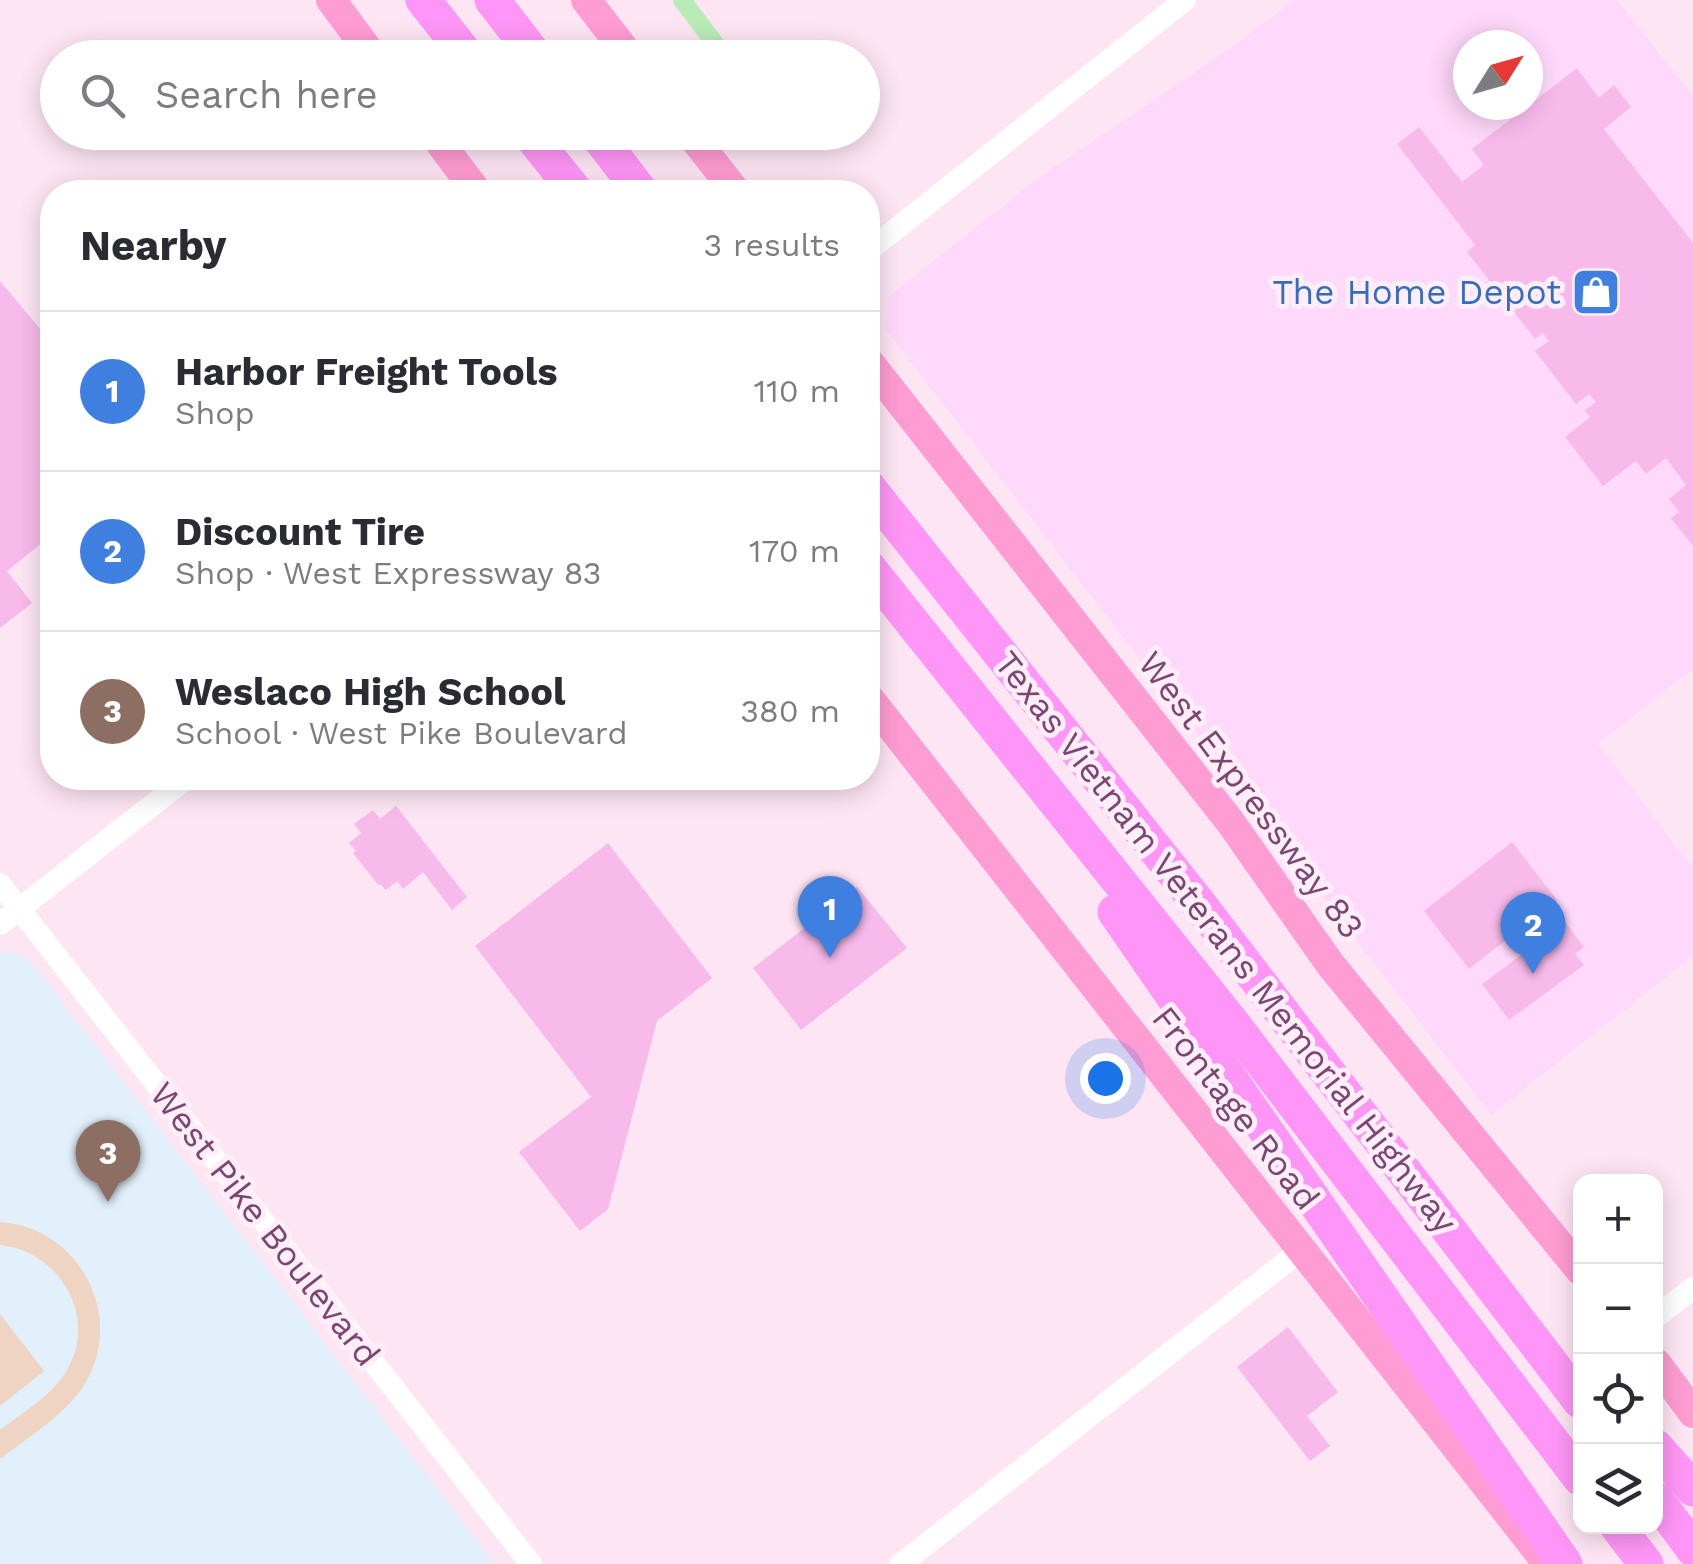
<!DOCTYPE html>
<meta charset="utf-8">
<style>
:root{--surface:#fff;--page:#f2f2f3;--text:#2b2b33;--muted:#7c7c81;--line:#e1e1e2;--accent:#db2777}
body{margin:0;font-family:"Work Sans",sans-serif;background:var(--page);color:var(--text)}
.controls{position:absolute;right:30px;bottom:30px;display:grid;overflow:hidden;border-radius:20px;box-shadow:0 5px 25px #0003}
.controls button{width:90px;height:90px;display:grid;place-items:center;padding:0;border:0;border-bottom:2px solid var(--line);background:var(--surface);color:var(--text);font:50px sans-serif}
.compass{position:absolute;left:1453px;top:30px;width:90px;height:90px;border-radius:50%;background:var(--surface);box-shadow:0 5px 25px #0003;rotate:53deg}
.you{position:absolute;left:1105px;top:1078px;width:35px;height:35px;margin:-25px;border:8px solid #fff;border-radius:50%;background:#1a73e8;box-shadow:0 0 0 15px #1a73e833}
.badge{display:grid;place-items:center;width:65px;height:65px;border-radius:50%;background:var(--accent);color:#fff;font-size:32px;font-weight:700}
.pin{position:absolute;translate:-50% -82px;filter:drop-shadow(0 2px 5px #0008)}
.pin::after{content:'';position:absolute;top:52px;width:35px;height:30px;background:inherit;clip-path:polygon(0 0,100% 0,50% 100%)}
.list{margin:0;padding:0;list-style:none}
h2{display:flex;justify-content:space-between;align-items:center;height:130px;margin:0;padding:0 40px;font-size:42px}
h2 small{font-size:32px;font-weight:400;color:var(--muted)}
.list li{display:grid;grid-template-columns:65px 1fr auto;gap:30px;align-items:center;box-sizing:border-box;height:160px;padding:0 40px;border-top:2px solid var(--line)}
.list b{display:block;font-size:38px;white-space:nowrap}
.list p{margin:0;font-size:32px;white-space:nowrap;color:var(--muted)}
.list em{font-size:32px;font-style:normal;color:var(--muted)}
.icon{flex:none;width:55px;height:55px;fill:none;stroke:currentColor;stroke-width:2;stroke-linecap:round;stroke-linejoin:round}
.map{position:relative;flex:none;width:1693px;height:1564px;overflow:hidden}
.search{position:absolute;background:var(--surface);box-shadow:0 5px 25px #0003;left:40px;top:40px;width:840px;height:110px;display:flex;align-items:center;gap:25px;box-sizing:border-box;padding:0 35px;border-radius:55px;color:var(--muted);font-size:38px}
.panel{position:absolute;background:var(--surface);box-shadow:0 5px 25px #0003;left:40px;top:180px;width:840px;height:610px;border-radius:40px}
.map>svg:first-child{display:block}
.commercial{fill:#ffd9fb;fill-rule:evenodd}
.education{fill:#e1f0fb}
.green{fill:#eed4c1}
.lines{fill:none;stroke-linecap:round;stroke-linejoin:round}
.canal{stroke:#b9ebb7;stroke-width:18}
.building{fill:#f7baea}
.minor{stroke:#fff;stroke-width:22}
.major{stroke:#ff9cd3;stroke-width:30}
.highway{stroke:#ff96f7;stroke-width:35}
.labels{text-anchor:middle;stroke-width:10;stroke-linejoin:round;paint-order:stroke}
.shop-label{font-size:35px;fill:#366cbe;stroke:#ffeef8;text-anchor:end}
.street-label{font-size:35px;fill:#7b4772;stroke:#ffeef8}
</style>
<div class="map">
<svg width="1693" height="1564" viewBox="0 0 1693 1564">
<rect width="100%" height="100%" fill="#fee5f4"/>
<path class="commercial" d="M1293 0H1617L1693 96V669L1598 744 1693 868V956L1491 1115 886 330 889 296 1041 176 1238 43ZM1468 45H1528V105H1468Z"/>
<path class="education" d="M10 951 30 961 495 1564H0V954Z"/>
<g class="green">
<path d="M0 1222C81 1227 128 1321 82 1388 62 1417 27 1438 0 1459V1430C22 1413 50 1397 65 1373 100 1320 61 1251 0 1245Z"/>
<path d="M0 1314 44 1371 0 1406Z"/>
</g>
<g class="lines">
<path class="canal" d="M682 0 726 58"/>
</g>
<g class="building">
<path d="M1577 68 1599 98 1614 85 1631 107 1604 129 1693 243V546L1671 518 1679 512 1669 499 1686 485 1666 458 1646 474 1636 461 1603 486 1565 437 1590 417 1585 410 1596 402 1589 394 1576 404 1535 351 1549 341 1543 333 1535 339 1467 252 1475 245 1397 144 1419 127 1462 182 1484 165 1472 149Z"/>
<path d="M0 281 52 343V535L7 571 32 603 0 628Z"/>
<path d="M396 806 467 897 452 910 423 872 403 889 397 881 386 890 380 884 378 885 353 853 356 851 349 843 361 833 354 824 373 810 380 819Z"/>
<path d="M1512 842 1557 900 1469 969 1424 911Z"/>
<path d="M608 843 712 978 657 1021 608 1209 580 1231 519 1152 591 1097 475 946Z"/>
<path d="M857 887 907 948 801 1030 753 968Z"/>
<path d="M1565 922 1584 947 1575 954 1584 965 1509 1020 1482 984Z"/>
<path d="M1288 1327 1338 1392 1307 1416 1330 1446 1310 1461 1237 1367Z"/>
</g>
<g class="lines">
<g class="minor">
<path d="M868 251 1185 0"/>
<path d="M0 884 531 1564"/>
<path d="M0 924 187 778"/>
<path d="M1656 1317 1693 1288"/>
<path d="M901 1564 1300 1251"/>
</g>
<g class="major">
<path d="M331 0 374 58"/>
<path d="M586 0 631 58"/>
<path d="M432 132 477 192"/>
<path d="M689 132 736 192"/>
<path d="M868 361 1231 823 1330 964 1580 1270"/>
<path d="M868 697 1548 1564"/>
<path d="M1656 1363 1693 1413"/>
</g>
<g class="highway">
<path d="M423 0 469 58"/>
<path d="M492 0 537 58"/>
<path d="M528 132 576 192"/>
<path d="M595 132 641 192"/>
<path d="M868 487 1199 904 1580 1401"/>
<path d="M868 567 1233 1024 1580 1478"/>
<path d="M1115 912 1565 1564"/>
<path d="M1656 1447 1693 1489"/>
<path d="M1656 1499 1693 1549"/>
<path d="M1617 1526 1646 1564"/>
</g>
</g>
<defs>
<g id="shop-square" transform="scale(2.5)"><rect x="-9" y="-9" width="18" height="18" rx="4" fill="#3f7fe0" stroke="#ffeef8"/><path d="M-5-2.5h2.3a2.7 3.5 0 0 1 5.4 0H5L5.5 6h-11ZM-1.5-2.5h3a1.5 2.3 0 0 0-3 0Z" fill="#fff"/></g>
</defs>
<g fill-rule="evenodd">
<use href="#shop-square" x="1596" y="292"/>
</g>
<g class="labels">
<g class="shop-label">
<text x="1561" y="304">The Home Depot</text>
</g>
<g class="street-label">
<text transform="translate(1251 795) rotate(53)" y="12">West Expressway 83</text>
<text transform="translate(1226 942) rotate(52)" y="12">Texas Vietnam Veterans Memorial Highway</text>
<text transform="translate(1236 1108) rotate(52)" y="12">Frontage Road</text>
<text transform="translate(265 1224) rotate(52)" y="12">West Pike Boulevard</text>
</g>
</g>
</svg>
<div class="controls">
<button>+</button>
<button>−</button>
<button><svg class="icon" aria-label="locate" viewBox="0 0 24 24"><circle cx="12" cy="12" r="6"/><path d="M12 2v4M12 18v4M2 12h4M18 12h4"/></svg></button>
<button><svg class="icon" aria-label="layers" viewBox="0 0 24 24"><path d="M12 4l9 5-9 5-9-5zM3 14l9 5 9-5"/></svg></button>
</div>
<svg class="compass" viewBox="-18 -18 36 36"><path d="M0-13l5 13h-10z" fill="#e53935"/><path d="M0 13l5-13h-10z" fill="#7c7c81"/></svg>
<div class="you"></div>
<div class="pin badge" style="left:830px;top:958px;background:#3f7fe0">1</div>
<div class="pin badge" style="left:1533px;top:974px;background:#3f7fe0">2</div>
<div class="pin badge" style="left:108px;top:1202px;background:#8d6e63">3</div>
<div class="search"><svg class="icon" aria-label="search" viewBox="0 0 24 24"><circle cx="10" cy="10" r="6"/><path d="M15 15l6 6"/></svg>Search here</div>
<section class="panel">
<h2>Nearby<small>3 results</small></h2>
<ul class="list">
<li><span class="badge" style="background:#3f7fe0">1</span><div><b>Harbor Freight Tools</b><p>Shop</p></div><em>110 m</em></li>
<li><span class="badge" style="background:#3f7fe0">2</span><div><b>Discount Tire</b><p>Shop · West Expressway 83</p></div><em>170 m</em></li>
<li><span class="badge" style="background:#8d6e63">3</span><div><b>Weslaco High School</b><p>School · West Pike Boulevard</p></div><em>380 m</em></li>
</ul>
</section>
</div>
